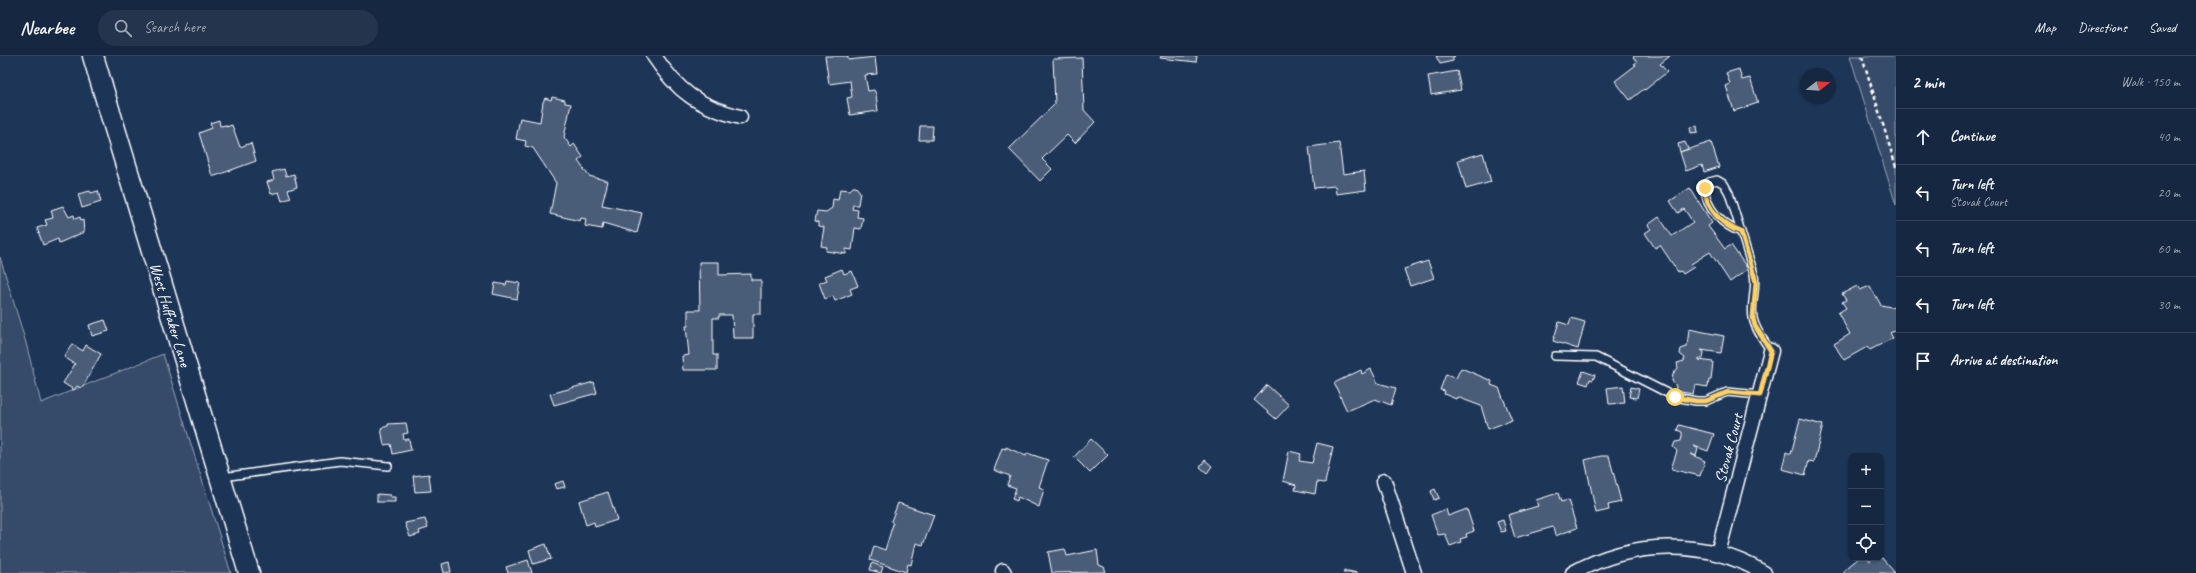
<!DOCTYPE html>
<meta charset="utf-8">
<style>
:root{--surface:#162841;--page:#23344c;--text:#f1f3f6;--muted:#9ea6b1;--line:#35445a}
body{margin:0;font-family:Caveat,sans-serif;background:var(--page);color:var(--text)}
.controls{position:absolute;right:12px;bottom:12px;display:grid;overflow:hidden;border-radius:8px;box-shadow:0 1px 3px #0004}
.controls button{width:36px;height:36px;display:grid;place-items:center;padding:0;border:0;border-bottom:1px solid var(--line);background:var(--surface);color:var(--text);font:20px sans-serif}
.compass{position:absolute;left:1800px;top:12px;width:36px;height:36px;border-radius:50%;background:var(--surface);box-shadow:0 1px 3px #0004;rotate:73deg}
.stop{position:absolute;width:12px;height:12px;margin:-9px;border:3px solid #ffd166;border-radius:50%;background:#fff}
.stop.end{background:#ffd166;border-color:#fff;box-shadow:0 1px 4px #0008}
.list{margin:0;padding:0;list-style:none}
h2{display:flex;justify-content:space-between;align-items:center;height:52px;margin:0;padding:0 16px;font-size:17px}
h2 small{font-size:13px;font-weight:400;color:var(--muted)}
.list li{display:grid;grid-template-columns:26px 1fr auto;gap:12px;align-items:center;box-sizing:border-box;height:56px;padding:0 16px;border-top:1px solid var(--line)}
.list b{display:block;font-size:15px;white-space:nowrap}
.list p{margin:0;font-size:13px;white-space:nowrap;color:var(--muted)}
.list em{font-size:13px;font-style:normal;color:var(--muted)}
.icon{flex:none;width:22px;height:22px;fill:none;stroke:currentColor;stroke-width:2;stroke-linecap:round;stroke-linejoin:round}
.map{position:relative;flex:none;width:1896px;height:517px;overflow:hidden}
header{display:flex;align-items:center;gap:24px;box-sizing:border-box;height:56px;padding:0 20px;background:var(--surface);border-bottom:1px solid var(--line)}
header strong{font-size:19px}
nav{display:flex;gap:22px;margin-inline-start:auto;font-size:14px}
.search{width:280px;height:36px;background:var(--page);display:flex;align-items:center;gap:10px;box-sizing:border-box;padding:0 14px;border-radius:22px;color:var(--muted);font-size:15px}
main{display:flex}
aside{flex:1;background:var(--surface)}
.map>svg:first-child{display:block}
.green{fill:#364b69;stroke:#9aa5b4}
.building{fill:#4a5d79;stroke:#fff}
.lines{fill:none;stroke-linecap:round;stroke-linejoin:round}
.lane-casing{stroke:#fff;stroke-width:10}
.street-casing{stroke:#fff;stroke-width:17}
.secondary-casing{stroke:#fff;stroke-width:23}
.path{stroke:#fff;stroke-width:2.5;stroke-dasharray:4 3;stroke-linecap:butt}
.lane{stroke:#1d3557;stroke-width:7}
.street{stroke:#1d3557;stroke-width:14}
.secondary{stroke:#1d3557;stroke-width:20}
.route{stroke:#ffd166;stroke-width:5}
.labels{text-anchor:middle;stroke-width:3;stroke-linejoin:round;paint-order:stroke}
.street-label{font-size:16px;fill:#fff;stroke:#1d3557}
</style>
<header>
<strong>Nearbee</strong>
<div class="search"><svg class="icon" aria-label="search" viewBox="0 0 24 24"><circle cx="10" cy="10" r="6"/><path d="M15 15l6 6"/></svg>Search here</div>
<nav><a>Map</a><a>Directions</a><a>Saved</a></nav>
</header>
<main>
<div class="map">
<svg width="1896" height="517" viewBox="0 0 1896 517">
<rect width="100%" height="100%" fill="#1d3557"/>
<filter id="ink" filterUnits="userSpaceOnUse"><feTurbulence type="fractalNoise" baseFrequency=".025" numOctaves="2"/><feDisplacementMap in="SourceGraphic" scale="8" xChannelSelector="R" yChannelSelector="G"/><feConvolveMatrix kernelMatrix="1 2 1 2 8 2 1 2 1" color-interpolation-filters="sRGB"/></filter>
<g filter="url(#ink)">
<g class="green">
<path d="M1850 0H1896V149Z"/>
<path d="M0 201 26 287 41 347 163 298 231 517H0Z"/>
</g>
<g class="building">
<path d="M825 0H848V4L875 1 877 18 865 19 868 35 874 34 876 38 878 55 850 59 847 42 852 41 850 25 829 28Z"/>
<path d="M1161 0H1197L1196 6 1160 2Z"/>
<path d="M1436 0H1455L1453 1V5L1440 8Z"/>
<path d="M1635 0H1670L1660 8 1667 16 1645 34 1644 33 1630 44 1615 25 1636 9 1634 8 1637 6 1633 1Z"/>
<path d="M1082 2 1084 54 1095 66 1075 87 1067 79 1042 103 1052 113 1040 125 1009 93 1055 48 1053 3Z"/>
<path d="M1739 13 1742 24 1750 22 1758 47 1734 55 1726 30 1730 28 1726 17Z"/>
<path d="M1457 15 1461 34 1431 39 1428 20Z"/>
<path d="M552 41 565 44V47L571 48 564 81 571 91 574 88 583 101 578 105 589 120 608 125 602 149 642 157 637 177 603 167 602 173 585 170 586 163 581 162 580 165 550 158 556 127 533 92 525 90 526 85 516 83 520 62 540 66 543 46 545 42 551 44Z"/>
<path d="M219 64 220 70 226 69V71L232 69 240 91 251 87 256 105 215 120H212L199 77 212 72 210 67Z"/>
<path d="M920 70H933L932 84H919Z"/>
<path d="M1697 70 1698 76 1691 77 1690 71Z"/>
<path d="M1685 86 1688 93 1680 96 1678 88Z"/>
<path d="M1711 86 1719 111 1704 116 1702 109 1686 115 1680 96Z"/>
<path d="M1339 87 1343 118 1364 115 1366 134 1336 138 1335 130 1314 132 1309 91Z"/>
<path d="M1483 97 1491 126 1466 133 1458 104Z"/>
<path d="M284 113 286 120 294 118 297 131 288 134 291 142 282 145 279 136 271 138 267 126 274 124 272 116Z"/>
<path d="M853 131H856L860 136 858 149H853L852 153 858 154 857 161 863 162 861 173 855 172 852 194 846 193V198L826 195 827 191 821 190 824 171 818 170V166L815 165 817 155 826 156 832 152 833 143 838 144 840 133 850 134Z"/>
<path d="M1690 132 1712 167 1708 170 1725 193 1731 189 1748 213 1730 226 1710 196 1691 208 1694 211 1683 218 1681 215 1678 216 1660 189 1655 192 1645 177 1651 173 1648 169 1659 161 1672 180 1693 166 1684 153 1678 157 1670 145Z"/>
<path d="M90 135 91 137 98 135 101 146 82 152 78 138Z"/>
<path d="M63 150 69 161 74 159 75 163 80 161 81 165 83 164 84 176 59 187 58 183 43 189 37 172 47 169 45 164 53 162 51 154Z"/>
<path d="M1428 205 1434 222 1410 230 1404 213Z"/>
<path d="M699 206H719V219L751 218V224H761V258H753V282H733L732 259H719V262H713V299H717V314H683L682 300 689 299 686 270H688V254H700Z"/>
<path d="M842 213 844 218 852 215 858 230 850 233 852 238 835 245 833 240 825 243 819 227 827 224 825 220Z"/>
<path d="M507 225 520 227 517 243 493 238 495 227 506 229Z"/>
<path d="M1857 230 1860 234 1870 230 1881 249 1896 252V274L1890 277 1893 282 1870 294 1867 291 1844 304 1834 288 1850 278 1838 257 1846 252 1842 246 1846 244 1842 238Z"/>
<path d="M1571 262 1585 266 1578 293 1553 285 1559 266 1569 269Z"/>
<path d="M105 264 109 275 92 280 89 269Z"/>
<path d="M1689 273 1724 280 1721 297 1701 294 1704 296 1703 303 1699 302V304L1713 306 1711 324H1709L1708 331 1695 329 1693 338 1675 335 1676 330 1672 325 1673 318 1678 312 1677 307 1684 305 1685 302 1680 298 1681 293 1687 291Z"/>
<path d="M72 288 83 295 86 289 101 298 85 327 81 332 77 330 74 334 63 327 75 308 64 301Z"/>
<path d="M1461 312 1492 325 1491 329 1499 332 1512 364 1488 373 1481 350 1457 341 1456 343 1444 338 1445 335 1440 334 1446 318 1456 322Z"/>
<path d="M1371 313 1378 327 1396 332 1391 349 1375 343 1347 355 1334 327 1361 314 1362 318Z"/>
<path d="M1583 315 1595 319 1593 324 1590 323 1588 329 1579 326Z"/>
<path d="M594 326 597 337 554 349 550 338Z"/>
<path d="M1267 329 1289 349 1276 363 1254 344Z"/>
<path d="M1623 330 1625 347 1609 348 1607 332Z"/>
<path d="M1631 331 1639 333 1637 342 1629 341Z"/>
<path d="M1800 363 1823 369 1814 406 1809 405 1805 419 1782 413 1786 396 1791 398Z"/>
<path d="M406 367 408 377 403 378 404 384 409 383 411 394 393 398 391 388 384 389 381 372 388 370V368Z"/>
<path d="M1679 369 1714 378 1708 395 1694 390 1698 393 1696 400 1691 398 1705 405 1700 420 1671 413 1677 395 1673 391 1675 386 1681 385 1682 380V376L1677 374Z"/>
<path d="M1091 383 1108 399 1090 417 1074 401Z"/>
<path d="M1317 387 1333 391 1325 427 1317 426 1315 438 1295 434 1296 429 1283 425 1289 395 1301 398 1299 405 1312 407Z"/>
<path d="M1006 391 1026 400 1027 397 1048 404 1039 431 1044 433 1039 451 1018 441 1017 445 1012 443 1016 432 1007 429 1010 420 994 414 1002 392 1006 393Z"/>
<path d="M1601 400H1609L1621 446 1608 449 1609 454 1596 457 1585 404Z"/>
<path d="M1205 404 1212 410 1207 417 1200 411Z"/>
<path d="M429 418 431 435 415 436 413 420Z"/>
<path d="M563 425 565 431 556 433 554 428Z"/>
<path d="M1435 433 1439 442 1434 444 1431 435Z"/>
<path d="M608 436 617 464 595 471 594 466 586 469 579 445Z"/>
<path d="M1558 437 1561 446 1568 444 1577 472 1555 480 1553 471 1515 482 1508 459 1538 450 1536 444Z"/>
<path d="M377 438 390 439V441H395V446H377Z"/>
<path d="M898 447 934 459 923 489 916 487 911 509 908 508 906 516 870 504 874 490 885 494 893 468 891 465Z"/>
<path d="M1446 453 1448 460 1467 453 1474 475 1466 478 1467 481 1460 483 1461 486 1450 490 1445 478 1438 479 1431 459Z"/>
<path d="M425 463 428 472 419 475 420 478 410 481 405 467Z"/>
<path d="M1503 464 1506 475 1501 476 1497 466Z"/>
<path d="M546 488 551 503 533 508 529 494Z"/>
<path d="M1065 493 1067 500 1097 494 1099 509 1104 511 1106 516 1052 517 1048 496Z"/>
<path d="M1867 502 1870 505 1871 502H1882L1895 517H1844L1843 515 1859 502Z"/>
<path d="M528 504 532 517H508L506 511Z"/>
<path d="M449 506 451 516 444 517 442 508Z"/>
<path d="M872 507 883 511 881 517 870 514Z"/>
<path d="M1344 514 1357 517H1358H1343Z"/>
</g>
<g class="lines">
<g class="lane-casing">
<g id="lane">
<path d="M1741 176C1723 170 1705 152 1705 132L1709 126 1717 124 1724 128 1729 137 1754 218C1757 233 1750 248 1753 262 1755 274 1765 286 1771 295"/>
<path d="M1555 300 1596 301 1675 341 1696 345H1706L1727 336 1760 339"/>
<path d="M222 421 340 405 388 410"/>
</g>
</g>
<g class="street-casing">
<g id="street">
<path d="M654 0C678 36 698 50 740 61"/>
<path d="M1384 425 1414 517"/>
<path d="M1718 497 1771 295"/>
<path d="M1003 515 1004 517"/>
<path d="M1573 517C1632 484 1705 482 1764 517"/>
</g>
</g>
<g class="secondary-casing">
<g id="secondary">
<path id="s1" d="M93 0 249 517"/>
</g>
</g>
<path class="path" d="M1862 0 1896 111"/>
<use href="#lane" class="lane"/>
<use href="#street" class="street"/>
<use href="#secondary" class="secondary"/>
</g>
</g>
<g class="lines" filter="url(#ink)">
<path class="route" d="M1675 341 1696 345H1706L1728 336 1760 339 1771 295 1755 270 1753 262 1756 226 1741 176C1723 170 1705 152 1705 132"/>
</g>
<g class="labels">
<g class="street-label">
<text dy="6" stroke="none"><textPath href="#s1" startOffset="270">West Huffaker Lane</textPath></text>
<text transform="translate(1728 392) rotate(-75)" y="6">Stovak Court</text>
</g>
</g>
</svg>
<div class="controls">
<button>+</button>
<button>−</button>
<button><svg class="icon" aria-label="locate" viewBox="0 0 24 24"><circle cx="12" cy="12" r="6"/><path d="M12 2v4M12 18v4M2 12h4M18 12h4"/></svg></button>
</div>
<svg class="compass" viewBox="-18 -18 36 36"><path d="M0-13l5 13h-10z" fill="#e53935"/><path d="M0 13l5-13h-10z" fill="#9ea6b1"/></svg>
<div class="stop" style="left:1675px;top:341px"></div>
<div class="stop end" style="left:1705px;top:132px"></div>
</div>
<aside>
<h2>2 min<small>Walk · 150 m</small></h2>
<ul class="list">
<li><svg class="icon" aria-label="ahead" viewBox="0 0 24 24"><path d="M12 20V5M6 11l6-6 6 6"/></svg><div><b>Continue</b></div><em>40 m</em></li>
<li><svg class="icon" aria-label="left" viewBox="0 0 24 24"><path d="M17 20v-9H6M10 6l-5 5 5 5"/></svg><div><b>Turn left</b><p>Stovak Court</p></div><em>20 m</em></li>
<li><svg class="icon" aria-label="left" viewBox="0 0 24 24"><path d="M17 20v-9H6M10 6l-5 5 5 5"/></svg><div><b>Turn left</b></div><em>60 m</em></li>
<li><svg class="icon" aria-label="left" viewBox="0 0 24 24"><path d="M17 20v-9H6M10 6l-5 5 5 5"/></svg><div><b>Turn left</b></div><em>30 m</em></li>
<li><svg class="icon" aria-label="arrive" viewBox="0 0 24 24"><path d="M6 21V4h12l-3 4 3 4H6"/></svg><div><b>Arrive at destination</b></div></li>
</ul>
</aside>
</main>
